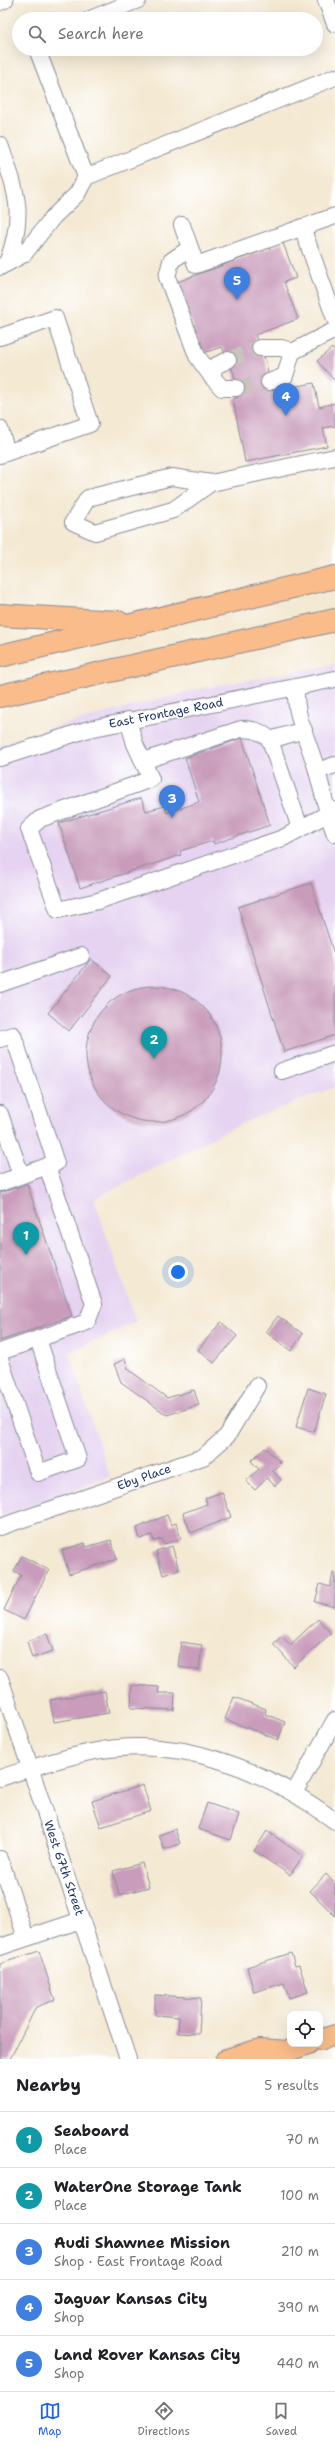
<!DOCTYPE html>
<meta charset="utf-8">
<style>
:root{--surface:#fff;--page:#f6f6f6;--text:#202124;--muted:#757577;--line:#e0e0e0;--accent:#2563eb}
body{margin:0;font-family:"Shantell Sans",sans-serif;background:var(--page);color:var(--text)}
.controls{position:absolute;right:12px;bottom:12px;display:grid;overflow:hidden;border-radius:8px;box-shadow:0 4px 16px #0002}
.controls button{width:36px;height:36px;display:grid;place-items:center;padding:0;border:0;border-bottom:1px solid var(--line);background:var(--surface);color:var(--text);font:20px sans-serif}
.you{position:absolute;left:178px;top:1272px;width:14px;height:14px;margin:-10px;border:3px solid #fff;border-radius:50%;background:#1a73e8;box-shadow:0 0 0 6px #1a73e833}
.badge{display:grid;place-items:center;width:26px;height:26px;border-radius:50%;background:var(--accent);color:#fff;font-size:13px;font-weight:700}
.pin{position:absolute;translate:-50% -33px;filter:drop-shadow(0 1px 2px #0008)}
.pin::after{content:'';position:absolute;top:21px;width:14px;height:12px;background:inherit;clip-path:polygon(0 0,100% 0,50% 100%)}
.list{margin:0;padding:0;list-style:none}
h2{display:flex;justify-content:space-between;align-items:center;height:52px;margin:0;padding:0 16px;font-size:17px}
h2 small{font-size:13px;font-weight:400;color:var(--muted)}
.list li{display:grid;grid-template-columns:26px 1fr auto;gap:12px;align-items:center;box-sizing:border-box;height:56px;padding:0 16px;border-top:1px solid var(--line)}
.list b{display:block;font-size:15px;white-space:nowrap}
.list p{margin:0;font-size:13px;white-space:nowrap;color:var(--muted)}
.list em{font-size:13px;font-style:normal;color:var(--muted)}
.icon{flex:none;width:22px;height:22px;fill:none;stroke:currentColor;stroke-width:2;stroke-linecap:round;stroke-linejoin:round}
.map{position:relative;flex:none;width:335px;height:2059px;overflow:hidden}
.search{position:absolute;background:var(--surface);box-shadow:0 4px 16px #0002;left:12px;right:12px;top:12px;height:44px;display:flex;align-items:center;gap:10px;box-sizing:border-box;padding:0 14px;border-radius:22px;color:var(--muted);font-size:15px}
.sheet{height:332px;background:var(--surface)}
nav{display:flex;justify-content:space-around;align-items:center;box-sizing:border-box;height:56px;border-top:1px solid var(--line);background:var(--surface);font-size:11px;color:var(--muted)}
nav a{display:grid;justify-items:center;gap:2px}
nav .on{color:var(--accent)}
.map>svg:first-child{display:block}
.built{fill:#e5d3f1}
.building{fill:#c99cbb}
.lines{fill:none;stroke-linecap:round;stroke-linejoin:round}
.minor-tunnel{stroke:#c9c4bc;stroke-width:16;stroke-dasharray:16 8;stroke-linecap:butt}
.minor-casing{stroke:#888c98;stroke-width:18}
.major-casing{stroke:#888c98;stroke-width:22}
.highway-casing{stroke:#888c98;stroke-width:24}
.minor{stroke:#fff;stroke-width:16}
.major{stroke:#f9bc8a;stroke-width:20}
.highway{stroke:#f9bc8a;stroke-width:22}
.labels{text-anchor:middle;stroke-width:3;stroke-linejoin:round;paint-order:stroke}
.street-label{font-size:12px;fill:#1b2f5e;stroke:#fff}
</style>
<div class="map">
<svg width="335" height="2059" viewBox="0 0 335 2059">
<rect width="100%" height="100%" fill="#fff"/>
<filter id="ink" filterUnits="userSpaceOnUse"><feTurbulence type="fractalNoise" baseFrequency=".025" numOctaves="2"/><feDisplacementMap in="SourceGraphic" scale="8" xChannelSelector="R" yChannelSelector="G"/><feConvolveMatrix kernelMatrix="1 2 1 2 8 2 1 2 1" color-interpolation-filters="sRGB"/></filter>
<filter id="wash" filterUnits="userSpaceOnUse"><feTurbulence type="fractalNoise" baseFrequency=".012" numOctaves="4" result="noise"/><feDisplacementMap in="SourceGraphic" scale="16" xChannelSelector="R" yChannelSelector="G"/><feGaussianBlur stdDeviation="0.9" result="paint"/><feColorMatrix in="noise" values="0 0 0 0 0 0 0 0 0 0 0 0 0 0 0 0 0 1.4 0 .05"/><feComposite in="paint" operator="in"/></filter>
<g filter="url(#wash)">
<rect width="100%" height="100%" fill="#f4e9d3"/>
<path class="built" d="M335 664V1087L242 1123 94 1199 136 1322 69 1353 110 1477 0 1517V745L54 727 194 690Z"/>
<g id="blocks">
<g class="building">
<path d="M283 243 296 278 284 282 298 319 255 335 266 362 271 391 314 383 319 407 335 403V426L323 428 327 446 245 462 233 399 238 397 234 374 222 347 203 353 177 282Z"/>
<path d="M332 348 335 352V381L317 361Z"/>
<path d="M242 738 270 825 214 844 213 841 180 851 181 855 80 888 59 823 141 798 146 811 165 806 167 813 199 802 185 758Z"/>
<path d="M311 883 335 957V1035L284 1052 238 907Z"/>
<path d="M91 959 112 976 69 1031 48 1013Z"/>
<circle cx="154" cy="1054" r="68"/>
<path d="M27 1184 72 1316 0 1341V1193Z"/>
<path d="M278 1316 303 1334 291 1351 266 1332Z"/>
<path d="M221 1322 237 1336 214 1363 198 1350Z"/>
<path d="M125 1359 128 1369 167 1398 194 1390 199 1405 167 1415 121 1382 114 1364Z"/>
<path d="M308 1388 326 1394 314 1432 296 1427Z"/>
<path d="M265 1448 281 1463 273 1471 281 1480 275 1486 267 1478 255 1490 246 1481 259 1469 251 1461Z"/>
<path d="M222 1492 231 1517 191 1533 183 1513 207 1504 205 1498Z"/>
<path d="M167 1515 171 1525 176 1523 181 1539 164 1544 162 1539 154 1541 152 1535 140 1539 137 1528Z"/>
<path d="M111 1540 117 1559 69 1574 62 1550 85 1543 86 1547Z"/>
<path d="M172 1546 179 1570 163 1575 156 1551Z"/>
<path d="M22 1556 49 1570 24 1620 4 1610 21 1575 14 1571Z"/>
<path d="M333 1573H335V1607L315 1602 320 1584 330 1587Z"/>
<path d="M318 1619 331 1633 294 1667 273 1644 282 1636 290 1645Z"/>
<path d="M47 1634 53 1651 32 1658 27 1641Z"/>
<path d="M181 1642 202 1645 199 1670 178 1667Z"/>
<path d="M132 1685 159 1687 158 1693H175L174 1710 131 1708Z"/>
<path d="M105 1691 109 1713 54 1722 50 1700Z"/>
<path d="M234 1697 266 1709 265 1714 285 1722 278 1740 225 1719Z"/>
<path d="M143 1785 151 1811 101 1827 92 1801Z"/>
<path d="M207 1803 239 1814 231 1840 198 1829Z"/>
<path d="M175 1829 180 1844 164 1849 159 1835Z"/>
<path d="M267 1831 303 1856 290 1875 254 1851Z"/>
<path d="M142 1863 149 1887 119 1895 113 1871Z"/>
<path d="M326 1874 335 1884V1916L310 1891Z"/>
<path d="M39 1951 55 2000 36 2007 10 2059H0V1964Z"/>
<path d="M291 1953 295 1966 299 1965 308 1992 289 1998 284 1983 254 1992 247 1967Z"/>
<path d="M155 1995 201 1998 199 2034 178 2033 179 2017 155 2015Z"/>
</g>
</g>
</g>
<g filter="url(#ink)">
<use href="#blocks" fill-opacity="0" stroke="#888c98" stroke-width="1"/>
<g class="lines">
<g class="minor-tunnel">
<path d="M228 360 260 348"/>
<path d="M236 388 269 382"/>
</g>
<g class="minor-casing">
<g id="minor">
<path d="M326 0 335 24"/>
<path d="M0 2 5 0"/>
<path d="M90 19 138 0"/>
<path d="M37 49 86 177"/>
<path d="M0 145C17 193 26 214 7 263"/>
<path d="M182 225 196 265 335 216"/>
<path d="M302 227 335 319"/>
<path d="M190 248 171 261 167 277 197 356 212 377"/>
<path d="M0 267 24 254 53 217 77 194 86 177 335 77"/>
<path d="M0 337 55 318 90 424 0 455"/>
<path d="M260 348H282L292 352 335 330"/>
<path d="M228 360 215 366 212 377 222 388H236"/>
<path d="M269 382 285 376 292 352"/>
<path d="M0 429 7 452"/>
<path d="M211 483 173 510 95 532 73 522 88 498 172 477 211 483 335 457"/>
<path d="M296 688C294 716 310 744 317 771 323 793 327 813 335 834"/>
<path d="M128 720 135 744 151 779 40 819 29 829 58 910 98 901 283 838 335 810"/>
<path d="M270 740 300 828"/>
<path d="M0 758 89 729 335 679"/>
<path d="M143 761 241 729C254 729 261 731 270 740L304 730"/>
<path d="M317 771 335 765"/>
<path d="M0 984 81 956"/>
<path d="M0 1039 13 1035 56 1163 0 1183"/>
<path d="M282 1071 335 1053"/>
<path d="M0 1114 21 1175"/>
<path d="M0 1352 87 1322 94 1304 47 1166"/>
<path d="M0 1359 38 1473 78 1459 38 1339"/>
<path d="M0 1527 203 1457 227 1436 257 1386"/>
<path d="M0 1678 128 2059"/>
<path d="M0 1778C32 1768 63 1757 96 1751 182 1735 268 1771 335 1821"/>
<path d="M294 1793 335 1720"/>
<path d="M0 1859 26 1938"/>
<path d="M0 1947 81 1920"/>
</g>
</g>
<g class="major-casing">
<g id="major">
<path d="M320 2040 335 2035"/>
<path d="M277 2058 288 2051 308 2044"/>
<path d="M226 2059 260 2049 288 2051"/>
</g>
</g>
<g class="highway-casing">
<g id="highway">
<path d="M0 615 118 622"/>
<path d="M0 656 335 577"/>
<path d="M0 696 335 620"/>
</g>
</g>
<use href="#minor" class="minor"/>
<use href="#major" class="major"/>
<use href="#highway" class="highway"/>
</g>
</g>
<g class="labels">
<g class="street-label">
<text transform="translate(166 713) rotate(-11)" y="4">East Frontage Road</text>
<text transform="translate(144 1477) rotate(-19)" y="4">Eby Place</text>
<text transform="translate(64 1868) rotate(71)" y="4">West 67th Street</text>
</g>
</g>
</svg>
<div class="controls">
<button><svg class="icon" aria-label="locate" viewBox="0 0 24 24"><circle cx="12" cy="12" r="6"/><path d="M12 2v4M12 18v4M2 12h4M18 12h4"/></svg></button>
</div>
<div class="you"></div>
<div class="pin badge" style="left:26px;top:1255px;background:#0f9aa8">1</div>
<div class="pin badge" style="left:154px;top:1059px;background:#0f9aa8">2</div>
<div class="pin badge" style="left:172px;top:818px;background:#3f7fe0">3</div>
<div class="pin badge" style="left:286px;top:416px;background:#3f7fe0">4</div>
<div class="pin badge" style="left:237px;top:300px;background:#3f7fe0">5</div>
<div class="search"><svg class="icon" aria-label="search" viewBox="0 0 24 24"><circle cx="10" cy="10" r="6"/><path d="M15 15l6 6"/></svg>Search here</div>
</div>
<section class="sheet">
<h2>Nearby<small>5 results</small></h2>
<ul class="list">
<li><span class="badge" style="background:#0f9aa8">1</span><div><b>Seaboard</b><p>Place</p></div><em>70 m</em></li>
<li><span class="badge" style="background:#0f9aa8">2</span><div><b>WaterOne Storage Tank</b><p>Place</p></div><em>100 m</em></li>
<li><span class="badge" style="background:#3f7fe0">3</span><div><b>Audi Shawnee Mission</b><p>Shop · East Frontage Road</p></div><em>210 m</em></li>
<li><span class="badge" style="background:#3f7fe0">4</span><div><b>Jaguar Kansas City</b><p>Shop</p></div><em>390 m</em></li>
<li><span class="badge" style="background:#3f7fe0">5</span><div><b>Land Rover Kansas City</b><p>Shop</p></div><em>440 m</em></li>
</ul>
</section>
<nav>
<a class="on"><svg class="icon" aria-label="map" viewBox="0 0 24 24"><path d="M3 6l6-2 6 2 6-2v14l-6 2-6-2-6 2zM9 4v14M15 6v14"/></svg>Map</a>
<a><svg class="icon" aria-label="directions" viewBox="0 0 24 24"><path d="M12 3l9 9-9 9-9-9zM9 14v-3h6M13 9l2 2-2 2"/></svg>Directions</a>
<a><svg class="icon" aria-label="saved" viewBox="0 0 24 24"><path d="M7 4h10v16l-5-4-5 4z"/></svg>Saved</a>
</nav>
